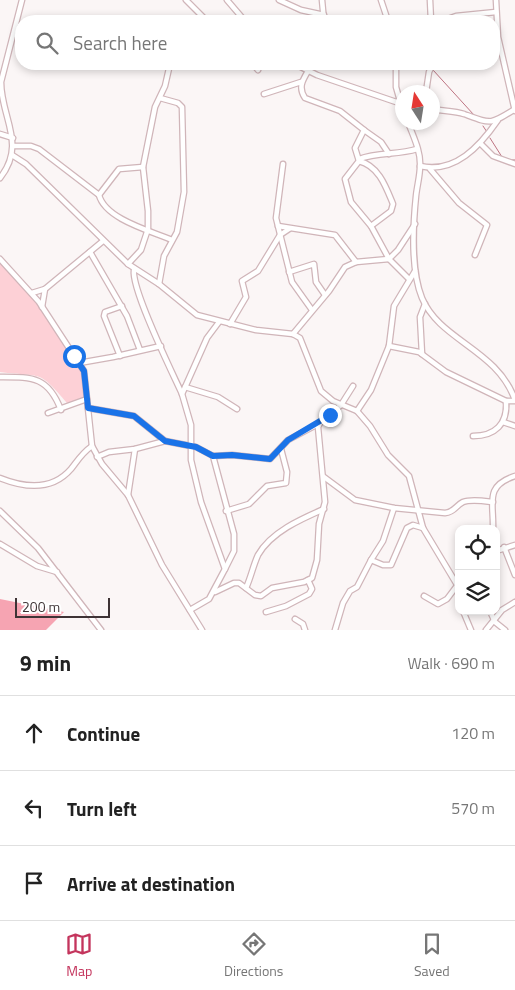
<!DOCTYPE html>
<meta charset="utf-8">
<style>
:root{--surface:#fff;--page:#f6f6f6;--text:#222;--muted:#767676;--line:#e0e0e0;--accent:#c4355d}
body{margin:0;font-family:"Titillium Web",sans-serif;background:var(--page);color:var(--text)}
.controls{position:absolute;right:15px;bottom:15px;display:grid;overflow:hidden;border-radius:10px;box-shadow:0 2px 8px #0003}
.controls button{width:45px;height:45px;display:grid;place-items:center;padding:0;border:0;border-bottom:1px solid var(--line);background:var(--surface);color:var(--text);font:25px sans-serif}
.compass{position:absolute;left:395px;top:85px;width:45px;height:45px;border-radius:50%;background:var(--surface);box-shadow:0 2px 8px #0003;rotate:348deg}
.scale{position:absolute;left:15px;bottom:12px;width:95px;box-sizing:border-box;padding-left:5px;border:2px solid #3e3335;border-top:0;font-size:14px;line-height:18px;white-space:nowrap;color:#3e3335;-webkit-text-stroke:4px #fff;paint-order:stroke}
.stop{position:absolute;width:15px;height:15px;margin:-11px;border:4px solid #1a73e8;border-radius:50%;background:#fff}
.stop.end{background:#1a73e8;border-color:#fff;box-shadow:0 1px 5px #0008}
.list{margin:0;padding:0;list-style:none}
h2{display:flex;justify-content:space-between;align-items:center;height:65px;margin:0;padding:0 20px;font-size:21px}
h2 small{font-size:16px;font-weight:400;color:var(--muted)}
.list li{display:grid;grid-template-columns:32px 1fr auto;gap:15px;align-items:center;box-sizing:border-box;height:75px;padding:0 20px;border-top:1px solid var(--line)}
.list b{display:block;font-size:19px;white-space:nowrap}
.list em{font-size:16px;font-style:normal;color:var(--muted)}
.icon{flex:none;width:28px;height:28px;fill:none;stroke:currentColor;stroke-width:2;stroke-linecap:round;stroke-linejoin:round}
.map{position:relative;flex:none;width:515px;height:630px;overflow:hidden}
.search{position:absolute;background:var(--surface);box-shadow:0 2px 8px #0003;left:15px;right:15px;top:15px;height:55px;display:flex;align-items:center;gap:12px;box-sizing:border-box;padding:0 18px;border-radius:20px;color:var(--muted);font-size:19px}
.sheet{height:290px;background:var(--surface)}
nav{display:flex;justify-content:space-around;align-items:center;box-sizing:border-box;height:70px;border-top:1px solid var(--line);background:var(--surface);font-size:14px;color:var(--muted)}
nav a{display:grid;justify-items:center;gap:2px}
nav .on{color:var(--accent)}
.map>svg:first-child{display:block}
.green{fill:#fdd0d6}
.forest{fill:#f6a4b2}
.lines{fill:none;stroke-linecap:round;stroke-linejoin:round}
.stream{stroke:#be7482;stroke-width:1}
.minor-casing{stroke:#d0b5b9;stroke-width:7}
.minor{stroke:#fff;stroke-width:4.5}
.route{stroke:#1a73e8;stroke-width:6}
</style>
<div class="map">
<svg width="515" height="630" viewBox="0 0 515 630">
<rect width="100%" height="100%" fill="#fbf6f6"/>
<path class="green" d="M0 259 36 301 82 370 85 397 68 404C37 368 44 378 0 372Z"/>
<path class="forest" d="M0 599 64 612 46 630H0Z"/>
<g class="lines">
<g class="stream">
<path d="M433 70 474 115"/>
<path d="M483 126 487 132"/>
<path d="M490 138 502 157"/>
<path d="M508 160H515"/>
</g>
<g class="minor-casing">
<g id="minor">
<path d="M186 0 207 21"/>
<path d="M227 0 245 21"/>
<path d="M279 0 301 10 324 15"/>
<path d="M322 0 324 21"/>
<path d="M381 0 388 21"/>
<path d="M430 0 431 21"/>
<path d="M496 0 498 37 515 111"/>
<path d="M442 21 456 16 496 12"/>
<path d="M253 64 258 70"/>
<path d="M295 64 317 75 402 104"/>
<path d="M312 64C306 76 296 85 305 98L340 111 364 130 355 148 359 161 345 179 351 202 371 226 389 259 409 279"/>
<path d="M396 64V87L402 108"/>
<path d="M426 92 429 72 433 64"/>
<path d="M264 94 301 82"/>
<path d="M432 109C443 111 455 111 464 114 491 124 490 125 515 109"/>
<path d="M408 122C413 136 421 151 420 166 420 176 417 186 416 196 413 225 411 271 422 298 440 341 497 349 515 400"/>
<path d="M364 130 381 142 389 154"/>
<path d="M0 134 13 138"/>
<path d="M481 144 493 156 515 164"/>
<path d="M13 146H31L39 149 99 195 119 169 143 167"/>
<path d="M12 155 26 164 128 264 159 284 197 315 256 330 293 334 300 338 321 391 333 401 357 411 370 426 388 455 409 476 423 528 459 588"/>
<path d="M359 159C378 152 398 155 417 149"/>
<path d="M359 161C379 166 386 187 393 204L391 211 371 226"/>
<path d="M283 164 276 218 292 282 312 310"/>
<path d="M420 166C455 174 480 146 498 120"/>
<path d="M430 169 459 203 487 225 475 255"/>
<path d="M0 178C27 144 1 118 1 82L22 0"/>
<path d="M99 195C105 219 151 231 172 240"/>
<path d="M278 226 335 235 356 262"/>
<path d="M90 252 127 316 140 350"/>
<path d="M0 259 39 302 84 371 92 446 102 464 128 495 162 565 202 630"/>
<path d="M128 264 141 250 148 229V211L143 167 155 107 165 86 170 64"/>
<path d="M134 270C131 289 172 372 182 394"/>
<path d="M289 272 314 264 316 282 325 295"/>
<path d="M159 284 164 256 177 232 184 192 182 107 178 103 160 98"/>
<path d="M32 293 45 289"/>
<path d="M42 307 45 289 103 241"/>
<path d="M230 324 246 297 242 281 258 271 280 235 289 229"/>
<path d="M293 334 329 291 345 267 356 262 389 259 398 250 415 224"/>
<path d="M389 346 419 352 446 372 506 401H515"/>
<path d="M422 354 420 317 425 304"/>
<path d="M120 356 104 316 105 312 122 306"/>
<path d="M79 363 113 357 161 346"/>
<path d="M0 377C32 377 48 376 61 410"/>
<path d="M185 387 218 397 237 409"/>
<path d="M88 408 134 416 165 441"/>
<path d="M357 411 371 390 389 346 394 306 415 271"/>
<path d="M48 413 87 399"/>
<path d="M503 422 515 426"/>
<path d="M473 436C495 436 508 424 506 401"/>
<path d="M213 456 234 534V551L225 569"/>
<path d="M97 457 109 452 135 449 165 441 196 447 213 456 232 455 270 459 288 440 320 423"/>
<path d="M324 477 355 500 394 508 445 513C455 512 455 506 463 502 471 499 484 501 493 502"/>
<path d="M0 478C25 488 52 491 71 469 78 460 82 453 92 446"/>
<path d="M128 495 135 449"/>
<path d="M394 508 383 541 371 560 383 565H391L407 528 413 525 423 528"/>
<path d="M0 511 38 548 101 630"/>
<path d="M226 511 249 504 267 486 286 483 287 472 281 449"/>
<path d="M493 529C494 503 484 486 515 476"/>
<path d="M0 544 37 566 57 572"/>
<path d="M504 547 515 575"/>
<path d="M496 551 515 545"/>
<path d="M246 588C251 577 253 566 258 555 271 532 301 519 324 509"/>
<path d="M215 592 234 583H239L255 595 261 596 272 588 304 582 312 578 317 560 319 524 325 502 318 427 320 423 341 405 353 386"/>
<path d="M424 596 438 604 447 599 456 587 459 592"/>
<path d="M190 610 209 599 225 569 201 502 191 460V425L182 394 207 338 219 322"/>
<path d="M463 611 471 630"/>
<path d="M490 611 495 622 505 630"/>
<path d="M266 612 286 606 309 594 312 589 308 580"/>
<path d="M295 619 303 624 305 630"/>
<path d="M335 630 343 603 350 591 357 587 371 560"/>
<path d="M486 630 502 610 515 602"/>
</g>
</g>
<use href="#minor" class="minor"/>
</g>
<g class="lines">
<path class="route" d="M74 356 84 371 88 408 134 416 165 441 196 447 213 456 232 455 270 459 288 440 330 415"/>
</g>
</svg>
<div class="controls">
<button><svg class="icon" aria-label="locate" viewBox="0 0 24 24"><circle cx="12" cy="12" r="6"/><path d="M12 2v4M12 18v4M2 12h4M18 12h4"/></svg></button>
<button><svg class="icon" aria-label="layers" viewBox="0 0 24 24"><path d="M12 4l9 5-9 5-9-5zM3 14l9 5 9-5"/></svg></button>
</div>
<svg class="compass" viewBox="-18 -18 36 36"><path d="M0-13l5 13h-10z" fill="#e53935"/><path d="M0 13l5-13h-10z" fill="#767676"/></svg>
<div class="scale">200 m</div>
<div class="stop" style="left:74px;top:356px"></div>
<div class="stop end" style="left:330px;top:415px"></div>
<div class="search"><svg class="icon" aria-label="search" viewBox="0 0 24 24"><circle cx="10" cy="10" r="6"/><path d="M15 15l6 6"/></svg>Search here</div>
</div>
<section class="sheet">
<h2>9 min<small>Walk · 690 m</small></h2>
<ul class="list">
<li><svg class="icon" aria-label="ahead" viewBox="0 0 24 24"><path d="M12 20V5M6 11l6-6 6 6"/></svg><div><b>Continue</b></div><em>120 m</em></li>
<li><svg class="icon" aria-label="left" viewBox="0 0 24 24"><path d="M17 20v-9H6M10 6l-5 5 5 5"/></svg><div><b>Turn left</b></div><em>570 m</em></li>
<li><svg class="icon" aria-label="arrive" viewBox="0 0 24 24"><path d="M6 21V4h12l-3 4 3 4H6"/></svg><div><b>Arrive at destination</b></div></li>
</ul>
</section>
<nav>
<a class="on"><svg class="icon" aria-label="map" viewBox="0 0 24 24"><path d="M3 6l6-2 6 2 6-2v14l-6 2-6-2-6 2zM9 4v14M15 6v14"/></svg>Map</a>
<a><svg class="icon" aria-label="directions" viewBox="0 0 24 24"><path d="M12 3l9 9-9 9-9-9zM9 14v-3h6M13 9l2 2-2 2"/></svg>Directions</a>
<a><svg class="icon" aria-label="saved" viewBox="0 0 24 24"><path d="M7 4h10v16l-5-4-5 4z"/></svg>Saved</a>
</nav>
